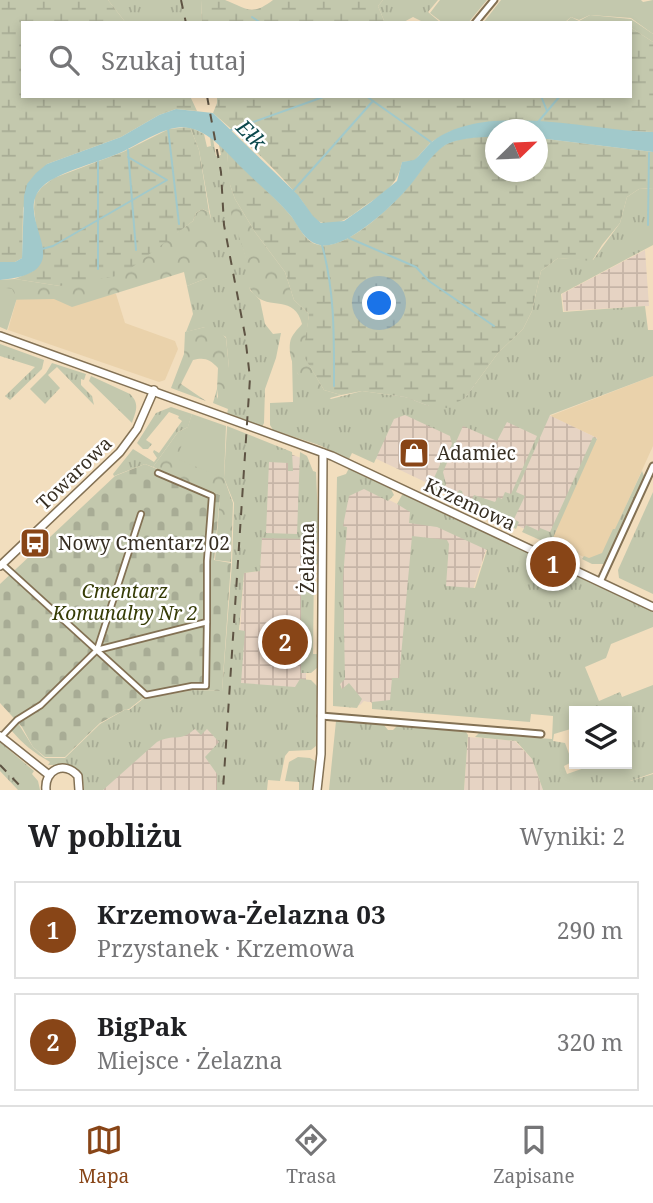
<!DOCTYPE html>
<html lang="pl">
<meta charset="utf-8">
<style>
:root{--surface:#fff;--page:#f2f2f2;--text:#202124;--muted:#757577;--line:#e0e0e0;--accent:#884517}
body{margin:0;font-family:"Noto Serif",serif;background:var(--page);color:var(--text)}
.controls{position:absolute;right:21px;bottom:21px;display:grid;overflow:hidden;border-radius:0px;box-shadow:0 4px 10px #0003}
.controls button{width:63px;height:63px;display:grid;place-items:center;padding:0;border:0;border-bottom:2px solid var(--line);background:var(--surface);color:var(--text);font:35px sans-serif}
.compass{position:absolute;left:485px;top:119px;width:63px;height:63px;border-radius:50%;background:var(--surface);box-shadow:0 4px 10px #0003;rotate:67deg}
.you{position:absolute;left:380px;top:304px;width:24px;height:24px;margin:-18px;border:5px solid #fff;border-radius:50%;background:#1a73e8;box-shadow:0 0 0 10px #1a73e833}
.badge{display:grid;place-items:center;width:46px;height:46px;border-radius:50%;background:var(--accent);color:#fff;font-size:23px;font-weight:700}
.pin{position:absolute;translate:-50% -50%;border:4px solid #fff;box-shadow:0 2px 7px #0006}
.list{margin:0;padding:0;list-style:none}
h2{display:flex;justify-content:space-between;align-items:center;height:91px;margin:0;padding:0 28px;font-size:30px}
h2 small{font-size:23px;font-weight:400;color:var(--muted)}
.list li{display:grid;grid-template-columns:46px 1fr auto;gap:21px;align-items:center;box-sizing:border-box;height:98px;margin:0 14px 14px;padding:0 14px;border:2px solid var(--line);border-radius:0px}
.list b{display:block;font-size:26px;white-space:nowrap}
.list p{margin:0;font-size:23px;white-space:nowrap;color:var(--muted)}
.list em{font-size:23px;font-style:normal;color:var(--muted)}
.icon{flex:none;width:38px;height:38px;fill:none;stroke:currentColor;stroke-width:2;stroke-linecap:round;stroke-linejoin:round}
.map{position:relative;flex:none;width:653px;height:790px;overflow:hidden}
.search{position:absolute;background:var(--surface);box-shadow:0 4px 10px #0003;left:21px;right:21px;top:21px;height:77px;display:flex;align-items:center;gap:18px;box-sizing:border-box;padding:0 24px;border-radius:0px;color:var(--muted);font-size:26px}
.sheet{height:315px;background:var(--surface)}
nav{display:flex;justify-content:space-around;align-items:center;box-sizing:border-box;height:98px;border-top:2px solid var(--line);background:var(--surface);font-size:19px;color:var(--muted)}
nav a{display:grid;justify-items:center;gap:4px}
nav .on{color:var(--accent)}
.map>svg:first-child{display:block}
.built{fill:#ead2ab}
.industrial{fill:url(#industrial-grid)}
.grass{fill:url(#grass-tufts);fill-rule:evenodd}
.forest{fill:url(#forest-crowns)}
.wetland{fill:url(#wetland-marsh)}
.cemetery{fill:url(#cemetery-stones)}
.garden{fill:#c3c8ad}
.water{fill:#a1c9cb}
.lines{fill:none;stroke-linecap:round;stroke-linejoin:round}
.stream{stroke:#a1c9cb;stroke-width:2}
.pedestrian-casing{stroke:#837154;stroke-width:8}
.minor-casing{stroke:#837154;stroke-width:9}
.tertiary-casing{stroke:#837154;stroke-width:10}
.pedestrian{stroke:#fff;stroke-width:4.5}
.minor{stroke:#fff;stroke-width:5}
.tertiary{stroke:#fff;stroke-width:7}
.rail{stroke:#5e5343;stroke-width:2;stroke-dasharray:9 9;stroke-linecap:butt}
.labels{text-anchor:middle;stroke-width:5;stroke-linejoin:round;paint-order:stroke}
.poi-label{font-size:19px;fill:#362e22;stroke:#fff;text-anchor:start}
.street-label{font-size:19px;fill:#362e22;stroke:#fff}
.park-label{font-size:19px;font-style:italic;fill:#363c06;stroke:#fff}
.water-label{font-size:21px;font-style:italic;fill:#0b484c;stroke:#fff}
</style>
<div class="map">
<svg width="653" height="790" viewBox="0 0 653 790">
<defs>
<pattern id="industrial-grid" width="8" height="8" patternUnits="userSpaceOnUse" patternTransform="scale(1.75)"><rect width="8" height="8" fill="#e6d3c3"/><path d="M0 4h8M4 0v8" fill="none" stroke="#c6b5a7"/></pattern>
<pattern id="grass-tufts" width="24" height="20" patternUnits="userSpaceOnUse" patternTransform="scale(1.75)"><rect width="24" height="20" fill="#c3c8ad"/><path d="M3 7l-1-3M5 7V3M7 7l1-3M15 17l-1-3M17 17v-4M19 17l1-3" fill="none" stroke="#a8ac95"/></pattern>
<pattern id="forest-crowns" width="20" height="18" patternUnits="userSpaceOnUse" patternTransform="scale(1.75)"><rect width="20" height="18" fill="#c3c8ad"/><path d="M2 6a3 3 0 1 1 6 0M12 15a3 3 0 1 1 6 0" fill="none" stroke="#a8ac95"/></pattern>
<pattern id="wetland-marsh" width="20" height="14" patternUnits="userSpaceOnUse" patternTransform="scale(1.75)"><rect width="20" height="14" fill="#c3c8ad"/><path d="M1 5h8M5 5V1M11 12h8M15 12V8" fill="none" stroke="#a8ac95"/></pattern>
<pattern id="cemetery-stones" width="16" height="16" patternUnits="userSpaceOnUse" patternTransform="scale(1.75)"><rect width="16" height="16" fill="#c3c8ad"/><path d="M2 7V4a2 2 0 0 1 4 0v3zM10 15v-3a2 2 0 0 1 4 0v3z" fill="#a8ac95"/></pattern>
</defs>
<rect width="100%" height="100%" fill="#f2debe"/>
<g class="built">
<path d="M116 294 125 323 175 341 178 349 165 380 159 382 8 330 17 298Z"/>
<path d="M653 376V446L604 554 588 559 550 541 597 438 550 416Z"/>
</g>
<g class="industrial">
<path d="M645 250 649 306 564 311 562 294Z"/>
<path d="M482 383 597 438 550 541 345 444 358 400Z"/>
<path d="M266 445 301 458 306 539V680L294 695 236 690 244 573 260 571Z"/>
<path d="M364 488 487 547 433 712 374 707 371 702H368L364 701 360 705 348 704 339 681 340 533 348 496Z"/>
<path d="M223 721 218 790H99L162 735Z"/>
<path d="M468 737 515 741 532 759 543 790H464Z"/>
</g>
<g class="grass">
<path d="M108 0H201L202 23H126Z"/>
<path d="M383 0H438L428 12 441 23H425L413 17 402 23H385L378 6Z"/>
<path d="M590 15 631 19 653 34V42L630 27V23H565L571 17 579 21Z"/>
<path d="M190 127 204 134 207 147 211 146 210 137 213 139 216 156 221 155 219 144 227 151 233 218 240 235 246 258 250 290 260 300 265 324 273 334 281 333 276 358 265 389 264 423 262 427 227 414 228 409 213 403 217 389V399L229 368 226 337 205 327 186 332 193 314 187 286 207 278 211 219 199 150Z"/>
<path d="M653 188V245L561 294 563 312 645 306 648 330H653V376L550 415 516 492 525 496 514 519 519 522 516 529 454 500 459 490 462 491 464 499 470 502 474 495 495 502 498 497 502 499 505 492 511 494 537 436 507 422 497 441 463 426 443 472 446 484 441 494 424 486 428 478H434L442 460 444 461 452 444 450 436 405 415 394 419 374 463 352 453 349 459 319 445 273 430 270 425V403L293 402 292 359 298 374 331 399 362 391 405 397 429 406 465 398 498 353 523 329 532 311 541 271 558 258 593 260 620 223 627 197 639 189Z"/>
<path d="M0 344 44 360 42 369 10 400 5 396 35 367 0 356Z"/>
<path d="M52 363 86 374 84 380 81 379V385L92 396 94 405 57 367 48 375 60 388 45 404 30 389 46 373Z"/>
<path d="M91 376 130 394C140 404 136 411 132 423L89 381Z"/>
<path d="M171 407 192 414 188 427 178 432 153 467 145 464 114 476 113 474 133 449 154 462 157 458 153 452 154 450 159 453 182 421 178 418 179 416 169 412 146 440 152 444 148 449H143L137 443 156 413Z"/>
<path d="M227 426 292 452 293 471H288V463L269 462 266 533 297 534 300 452 307 456 313 471 316 472 319 541 315 545H307L306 539 262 538 260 571 244 573 239 630 245 631 241 683 295 687 300 679 311 680 317 686 316 746 311 750 289 751 285 756 280 781 268 780 267 790H217V774L205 757 219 742 207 729 201 735 195 729C179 743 174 733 157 742L103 790H84C83 764 69 766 48 765L50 762C34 753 23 744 11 730L18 723 33 747 45 758H65L100 724 126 709 129 710 143 699 193 690 222 691 232 563 234 503 224 478Z"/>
<path d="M593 437 597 439 552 540 578 552 576 556 522 532 526 525 539 531 540 528 550 532Z"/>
<path d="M349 468 390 487 394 495 388 501 364 489 349 496 343 526 347 527 343 578 345 679 340 684 342 689 349 683 362 699 357 708 333 706V692L337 477 346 474Z"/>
<path d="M642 471 644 476 604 564H592L582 559 584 556 589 558 602 553 613 529H615Z"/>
<path d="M653 492V594L619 578 618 570Z"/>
<path d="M402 495H406L546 560 545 562 559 569 561 567 653 611V627L611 644 606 658 585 667 599 701 620 692 622 697 653 685V773L630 781 653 774V790H543L532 759 516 741 475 737 479 733 552 739 553 716 531 714 530 722 372 709V702L390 700 392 678H399L412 536 447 540 449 544 446 586 475 588 487 550 437 527 409 523 410 512 397 504ZM574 711H627V764H596L567 774 564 766 572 762 565 743 553 741 554 734 574 728Z"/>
<path d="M301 552H315L319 557V564H314L313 654H318V667L311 673H301Z"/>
<path d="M336 721 384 725 388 730H393L397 726 466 732 468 735 464 790H329Z"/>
<path d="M0 742 34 771 32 774 38 781 40 790H18L0 771Z"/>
<path d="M298 757 310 758 315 761 313 790H299V782L285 781 289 762Z"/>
</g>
<g class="forest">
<path d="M229 182 235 199 255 232 285 272 294 300 309 314 304 356 324 390 341 395 323 400C306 389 287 365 290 343 291 335 298 329 302 324 295 293 266 312 252 292 245 284 247 266 245 256 242 243 237 232 233 220 229 208 230 194 229 182Z"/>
<path d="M202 209 209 212 211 219V273L207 278 187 286 184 272 72 307 54 299 0 300V280L15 279 60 286 178 232 193 221 196 213Z"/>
<path d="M205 327H214L226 338 229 368 228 406 219 404 217 389 218 368C210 359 204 357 193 360L181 384 206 401 171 388 184 354 185 332Z"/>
<path d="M188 427 186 440 224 478 233 503 231 562 215 560 220 495 153 467 178 432Z"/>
</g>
<g class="wetland">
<path d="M0 0H108L126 23H23V96H190L197 111 176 109 159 115 121 137 47 164 23 208 22 258 15 262H0Z"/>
<path d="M201 0C208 0 219 0 225 0 246 8 251 17 273 0H383L378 6 385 23H202Z"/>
<path d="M630 27 653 42V132L477 124 449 132 431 142 414 161 402 162C398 184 385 193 366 205 353 214 340 227 323 223 311 220 306 204 298 196 274 167 242 138 213 113L217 103V96H630Z"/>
<path d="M190 127 199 150 209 212 202 209 196 213 193 221 122 275 60 286 15 279 33 271 36 226 34 209 35 196 42 187 54 178 123 152 169 129Z"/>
<path d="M495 135 496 172H538V138L653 152V188L639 189 627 197 620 223 602 245 592 261 558 258 541 271 532 311 523 329 498 353 465 398 447 408 429 406 405 397 362 391 341 395 324 390 303 355 309 314 294 300 285 272 255 232 235 199 229 182 227 151C247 174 272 193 291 216 298 224 302 236 311 242 339 259 391 207 408 187 418 176 432 153 443 146 458 137 478 137 495 135Z"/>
</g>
<path class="cemetery" d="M145 464 220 495 214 560 231 563 222 691 193 690 143 698 129 709H126L100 723 65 757H45L33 747 22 727 0 703V584L115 476Z"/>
<g class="garden">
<path d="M440 0H487L468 23H443L430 13Z"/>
<path d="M501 0H641L643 2 653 0V34L631 18 590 15 579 20 571 17 564 23H483Z"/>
<path d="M0 287 12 289 17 298 7 330 0 327Z"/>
<path d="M192 414 226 426 224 478 177 459Z"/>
</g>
<path class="water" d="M176 109 213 113 298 195 313 216 321 223 344 221 371 202 397 181 402 162 414 160C421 155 426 146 433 141 487 101 590 131 653 132V152L538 138V130H496L495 136C479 138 453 137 440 149 427 160 418 177 406 190 390 208 346 250 320 245 305 242 299 227 291 216 276 198 258 184 242 168 221 147 199 118 167 130 152 135 138 144 124 151 102 162 58 171 42 187 10 219 87 272 0 280V262H15L22 258 24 196 27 184 36 173 47 164 121 137 159 115Z"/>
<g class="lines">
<g class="stream">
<path d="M252 17 261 23"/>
<path d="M366 96 431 142"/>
<path d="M541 96 547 111"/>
<path d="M538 122 560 96"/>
<path d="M168 128 179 224"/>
<path d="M231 130 326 96"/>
<path d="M128 150 136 250"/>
<path d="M292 192 373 101"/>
<path d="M648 225 649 153"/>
<path d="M349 238 416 267 429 281 494 326"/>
<path d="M322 245C335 292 334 338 334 386"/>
<path d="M42 249 53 246 167 180 128 157"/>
<path d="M98 269V162"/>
</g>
<g class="pedestrian-casing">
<g id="pedestrian">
<path d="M158 473 212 496 207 561V622"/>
<path d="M2 564 146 695 192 686H206L207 622 97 650"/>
<path d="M1 737 17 720 41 705 97 650 141 514"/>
</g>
</g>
<g class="minor-casing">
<g id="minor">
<path d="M475 23 494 0"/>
<path d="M600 582 653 466"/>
<path d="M321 716 541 734"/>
</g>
</g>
<g class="tertiary-casing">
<g id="tertiary">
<path d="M0 336 332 456 653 607"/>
<path d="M0 566 120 452 137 429 154 390"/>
<path d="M0 736 49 775"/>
<path d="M46 790C44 770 64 760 78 776L79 790"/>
<path d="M317 790 321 754 323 453"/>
</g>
</g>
<use href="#pedestrian" class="pedestrian"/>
<use href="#minor" class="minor"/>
<use href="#tertiary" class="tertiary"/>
<g class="rail">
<path d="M181 0 186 23"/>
<path d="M207 96 221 172 224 225 245 335 250 378 223 790"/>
<path d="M0 765 24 790"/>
</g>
</g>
<defs>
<g id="shop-square" transform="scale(1.575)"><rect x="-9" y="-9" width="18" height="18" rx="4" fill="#884517" stroke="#fff"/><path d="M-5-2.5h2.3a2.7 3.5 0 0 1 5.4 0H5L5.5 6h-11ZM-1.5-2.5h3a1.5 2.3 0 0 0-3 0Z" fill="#fff"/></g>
<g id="bus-square" transform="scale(1.575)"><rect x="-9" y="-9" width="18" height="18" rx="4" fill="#884517" stroke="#fff"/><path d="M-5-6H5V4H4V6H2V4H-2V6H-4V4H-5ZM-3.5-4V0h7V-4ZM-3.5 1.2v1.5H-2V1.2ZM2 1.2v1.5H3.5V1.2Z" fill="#fff"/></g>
</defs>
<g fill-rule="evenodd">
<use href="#shop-square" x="414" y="453"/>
<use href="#bus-square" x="35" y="543"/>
</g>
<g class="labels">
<g class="poi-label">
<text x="437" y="460">Adamiec</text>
<text x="58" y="550">Nowy Cmentarz 02</text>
</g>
<g class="street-label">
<text transform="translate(74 473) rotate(-44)" y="7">Towarowa</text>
<text transform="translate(470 504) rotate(25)" y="7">Krzemowa</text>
<text transform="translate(307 558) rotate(-90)" y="7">Żelazna</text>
</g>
<g class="park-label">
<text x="125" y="598">Cmentarz<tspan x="125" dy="22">Komunalny Nr 2</tspan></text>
</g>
<g class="water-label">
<text transform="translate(251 135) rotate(45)" y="7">Ełk</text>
</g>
</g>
</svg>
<div class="controls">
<button><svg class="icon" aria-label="layers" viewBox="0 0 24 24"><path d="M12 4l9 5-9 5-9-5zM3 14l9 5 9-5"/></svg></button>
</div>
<svg class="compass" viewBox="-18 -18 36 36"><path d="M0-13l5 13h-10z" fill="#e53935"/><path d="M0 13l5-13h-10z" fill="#757577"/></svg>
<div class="you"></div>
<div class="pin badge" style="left:553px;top:564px">1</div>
<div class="pin badge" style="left:285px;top:642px">2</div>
<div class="search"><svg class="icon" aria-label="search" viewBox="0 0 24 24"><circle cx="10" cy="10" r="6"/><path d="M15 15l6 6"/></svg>Szukaj tutaj</div>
</div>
<section class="sheet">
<h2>W pobliżu<small>Wyniki: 2</small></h2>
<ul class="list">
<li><span class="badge">1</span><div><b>Krzemowa-Żelazna 03</b><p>Przystanek · Krzemowa</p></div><em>290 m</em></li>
<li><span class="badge">2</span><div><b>BigPak</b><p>Miejsce · Żelazna</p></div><em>320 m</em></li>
</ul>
</section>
<nav>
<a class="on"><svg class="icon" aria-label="map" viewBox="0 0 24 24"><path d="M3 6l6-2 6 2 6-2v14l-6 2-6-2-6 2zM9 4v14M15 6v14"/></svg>Mapa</a>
<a><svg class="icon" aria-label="directions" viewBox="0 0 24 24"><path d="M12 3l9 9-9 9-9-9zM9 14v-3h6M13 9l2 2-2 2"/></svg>Trasa</a>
<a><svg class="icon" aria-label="saved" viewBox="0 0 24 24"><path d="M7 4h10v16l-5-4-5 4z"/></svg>Zapisane</a>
</nav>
